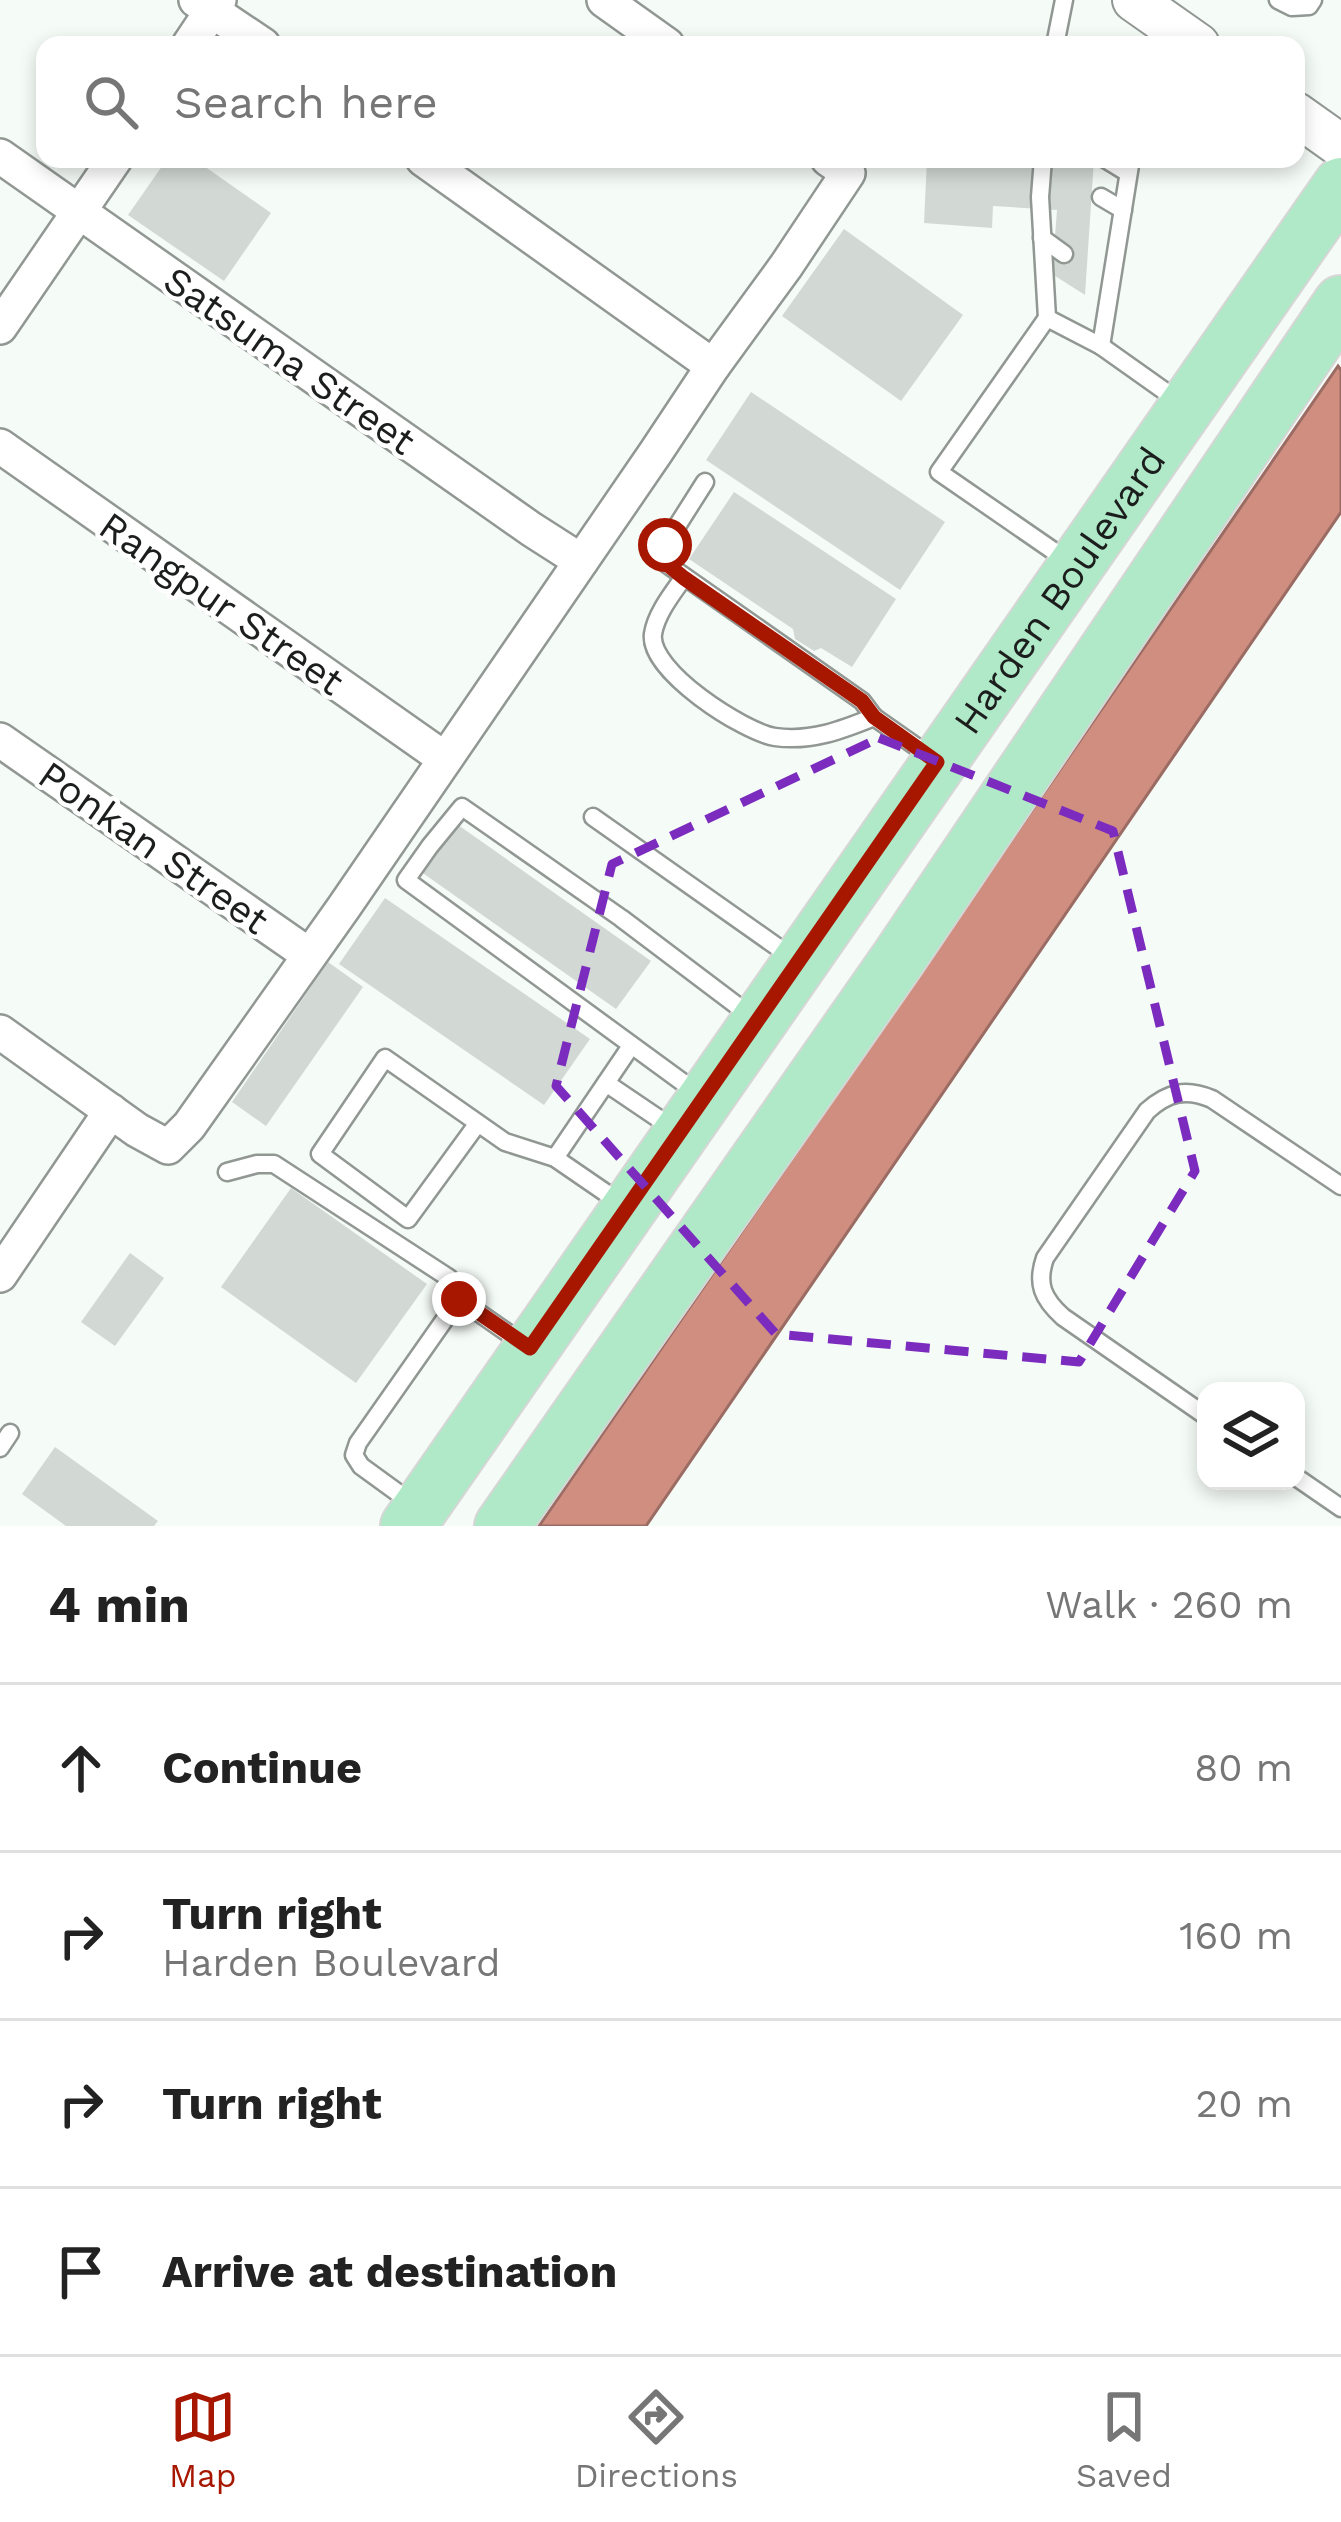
<!DOCTYPE html>
<meta charset="utf-8">
<style>
:root{--surface:#fff;--page:#f2f2f2;--text:#222;--muted:#767676;--line:#e0e0e0;--accent:#a71700}
body{margin:0;font-family:"Work Sans",sans-serif;background:var(--page);color:var(--text)}
.controls{position:absolute;right:36px;bottom:36px;display:grid;overflow:hidden;border-radius:24px;box-shadow:0 6px 18px #0003}
.controls button{width:108px;height:108px;display:grid;place-items:center;padding:0;border:0;border-bottom:3px solid var(--line);background:var(--surface);color:var(--text);font:60px sans-serif}
.stop{position:absolute;width:36px;height:36px;margin:-27px;border:9px solid #a71700;border-radius:50%;background:#fff}
.stop.end{background:#a71700;border-color:#fff;box-shadow:0 3px 12px #0008}
.list{margin:0;padding:0;list-style:none}
h2{display:flex;justify-content:space-between;align-items:center;height:156px;margin:0;padding:0 48px;font-size:51px}
h2 small{font-size:39px;font-weight:400;color:var(--muted)}
.list li{display:grid;grid-template-columns:78px 1fr auto;gap:36px;align-items:center;box-sizing:border-box;height:168px;padding:0 48px;border-top:3px solid var(--line)}
.list b{display:block;font-size:45px;white-space:nowrap}
.list p{margin:0;font-size:39px;white-space:nowrap;color:var(--muted)}
.list em{font-size:39px;font-style:normal;color:var(--muted)}
.icon{flex:none;width:66px;height:66px;fill:none;stroke:currentColor;stroke-width:2;stroke-linecap:round;stroke-linejoin:round}
.map{position:relative;flex:none;width:1341px;height:1526px;overflow:hidden}
.search{position:absolute;background:var(--surface);box-shadow:0 6px 18px #0003;left:36px;right:36px;top:36px;height:132px;display:flex;align-items:center;gap:30px;box-sizing:border-box;padding:0 42px;border-radius:24px;color:var(--muted);font-size:45px}
.sheet{height:828px;background:var(--surface)}
nav{display:flex;justify-content:space-around;align-items:center;box-sizing:border-box;height:168px;border-top:3px solid var(--line);background:var(--surface);font-size:33px;color:var(--muted)}
nav a{display:grid;justify-items:center;gap:6px}
nav .on{color:var(--accent)}
.map>svg:first-child{display:block}
.water{fill:#d08e81;stroke:#9a6c63;stroke-width:3}
.building{fill:#d2d9d5}
.lines{fill:none;stroke-linecap:round;stroke-linejoin:round}
.service-casing{stroke:#919793;stroke-width:21}
.minor-casing{stroke:#919793;stroke-width:38}
.tertiary-casing{stroke:#919793;stroke-width:46}
.primary-casing{stroke:#d6d6d6;stroke-width:58}
.service{stroke:#fff;stroke-width:16}
.minor{stroke:#fff;stroke-width:33}
.tertiary{stroke:#fff;stroke-width:42}
.primary{stroke:#afe9c7;stroke-width:54}
.route{stroke:#a71700;stroke-width:15}
.marked{fill:none;stroke:#7b2cbf;stroke-width:9;stroke-dasharray:24 15;stroke-linejoin:round}
.labels{text-anchor:middle;stroke-width:9;stroke-linejoin:round;paint-order:stroke}
.street-label{font-size:39px;fill:#1c1e1d;stroke:#fff}
</style>
<div class="map">
<svg width="1341" height="1526" viewBox="0 0 1341 1526">
<rect width="100%" height="100%" fill="#f5fbf7"/>
<path class="water" d="M1338 366 1341 370V512L646 1526H539Z"/>
<g class="building">
<path d="M167 159H194L271 213 224 281 128 215Z"/>
<path d="M927 159H1094L1085 295 1052 274 1057 210 993 206 992 228 924 223Z"/>
<path d="M844 229 963 315 901 401 782 316Z"/>
<path d="M751 392 945 522 900 590 706 460Z"/>
<path d="M734 492 896 599 852 667 821 648 814 651 795 639 793 629 689 559Z"/>
<path d="M451 820 651 961 616 1009 417 869Z"/>
<path d="M385 898 590 1039 544 1105 339 964Z"/>
<path d="M328 962 363 987 266 1126 232 1102Z"/>
<path d="M291 1188 427 1284 356 1383 221 1287Z"/>
<path d="M130 1253 164 1278 115 1346 81 1322Z"/>
<path d="M55 1447 158 1521 154 1526H66L22 1494Z"/>
</g>
<g class="lines">
<g class="service-casing">
<g id="service">
<path d="M1278 0 1292 7 1309 6 1313 0"/>
<path d="M1055 45 1064 0"/>
<path d="M1043 159 1040 197 1047 318"/>
<path d="M1105 159 1128 173"/>
<path d="M1101 197 1123 210"/>
<path d="M1042 238 1064 254"/>
<path d="M1101 346 1131 159"/>
<path d="M705 482 665 545 668 565 862 701 874 717 934 759"/>
<path d="M1068 561 939 472 1047 318 1101 346 1180 402"/>
<path d="M684 577C672 594 656 614 653 634 648 671 744 732 775 737 811 742 842 730 874 717"/>
<path d="M593 817 793 958"/>
<path d="M606 1083 674 1129"/>
<path d="M700 1095 406 880 430 846 462 807 621 918 752 1017"/>
<path d="M478 1123 408 1219 320 1154 385 1058 505 1142 555 1158 622 1204"/>
<path d="M555 1158 631 1046"/>
<path d="M227 1172 257 1164H274L449 1278 459 1299 525 1345"/>
<path d="M1206 1416 1063 1317C1043 1299 1036 1284 1045 1258L1147 1111C1168 1092 1186 1088 1212 1099L1341 1186"/>
<path d="M0 1448 10 1433"/>
<path d="M1296 1477 1341 1508"/>
<path d="M416 1506 361 1466 354 1455 358 1443 459 1299"/>
</g>
</g>
<g class="minor-casing">
<g id="minor">
<path d="M196 0 263 45"/>
<path d="M604 0 667 45"/>
<path d="M189 45 219 0"/>
<path d="M0 156 531 529 581 561"/>
<path d="M423 159 713 366"/>
<path d="M0 327 115 159"/>
<path d="M0 446 445 759"/>
<path d="M0 740 309 955"/>
<path d="M0 1032 137 1130 168 1147 189 1126 344 907 656 452 713 366 786 266 848 173 828 159"/>
<path d="M0 1275 111 1111"/>
</g>
</g>
<g class="tertiary-casing">
<g id="tertiary">
<path d="M1134 0 1198 45"/>
<path d="M1296 114 1341 146"/>
</g>
</g>
<g class="primary-casing">
<g id="primary">
<path id="s1" d="M408 1526 1341 185"/>
<path d="M502 1526 898 959 1341 303"/>
</g>
</g>
<use href="#service" class="service"/>
<use href="#minor" class="minor"/>
<use href="#tertiary" class="tertiary"/>
<use href="#primary" class="primary"/>
</g>
<g class="lines">
<path class="route" d="M459 1299 530 1348 937 762 874 717 862 701 684 578 668 565 665 545"/>
</g>
<path class="marked" d="M879 738 1113 831 1195 1171 1079 1362 776 1334 556 1086 612 864Z"/>
<g class="labels">
<g class="street-label">
<text transform="translate(290 360) rotate(35)" y="14">Satsuma Street</text>
<text dy="14" stroke="none"><textPath href="#s1" startOffset="1140">Harden Boulevard</textPath></text>
<text transform="translate(222 603) rotate(35)" y="14">Rangpur Street</text>
<text transform="translate(154 847) rotate(35)" y="14">Ponkan Street</text>
</g>
</g>
</svg>
<div class="controls">
<button><svg class="icon" aria-label="layers" viewBox="0 0 24 24"><path d="M12 4l9 5-9 5-9-5zM3 14l9 5 9-5"/></svg></button>
</div>
<div class="stop" style="left:665px;top:545px"></div>
<div class="stop end" style="left:459px;top:1299px"></div>
<div class="search"><svg class="icon" aria-label="search" viewBox="0 0 24 24"><circle cx="10" cy="10" r="6"/><path d="M15 15l6 6"/></svg>Search here</div>
</div>
<section class="sheet">
<h2>4 min<small>Walk · 260 m</small></h2>
<ul class="list">
<li><svg class="icon" aria-label="ahead" viewBox="0 0 24 24"><path d="M12 20V5M6 11l6-6 6 6"/></svg><div><b>Continue</b></div><em>80 m</em></li>
<li><svg class="icon" aria-label="right" viewBox="0 0 24 24"><path d="M7 20v-9h11M14 6l5 5-5 5"/></svg><div><b>Turn right</b><p>Harden Boulevard</p></div><em>160 m</em></li>
<li><svg class="icon" aria-label="right" viewBox="0 0 24 24"><path d="M7 20v-9h11M14 6l5 5-5 5"/></svg><div><b>Turn right</b></div><em>20 m</em></li>
<li><svg class="icon" aria-label="arrive" viewBox="0 0 24 24"><path d="M6 21V4h12l-3 4 3 4H6"/></svg><div><b>Arrive at destination</b></div></li>
</ul>
</section>
<nav>
<a class="on"><svg class="icon" aria-label="map" viewBox="0 0 24 24"><path d="M3 6l6-2 6 2 6-2v14l-6 2-6-2-6 2zM9 4v14M15 6v14"/></svg>Map</a>
<a><svg class="icon" aria-label="directions" viewBox="0 0 24 24"><path d="M12 3l9 9-9 9-9-9zM9 14v-3h6M13 9l2 2-2 2"/></svg>Directions</a>
<a><svg class="icon" aria-label="saved" viewBox="0 0 24 24"><path d="M7 4h10v16l-5-4-5 4z"/></svg>Saved</a>
</nav>
